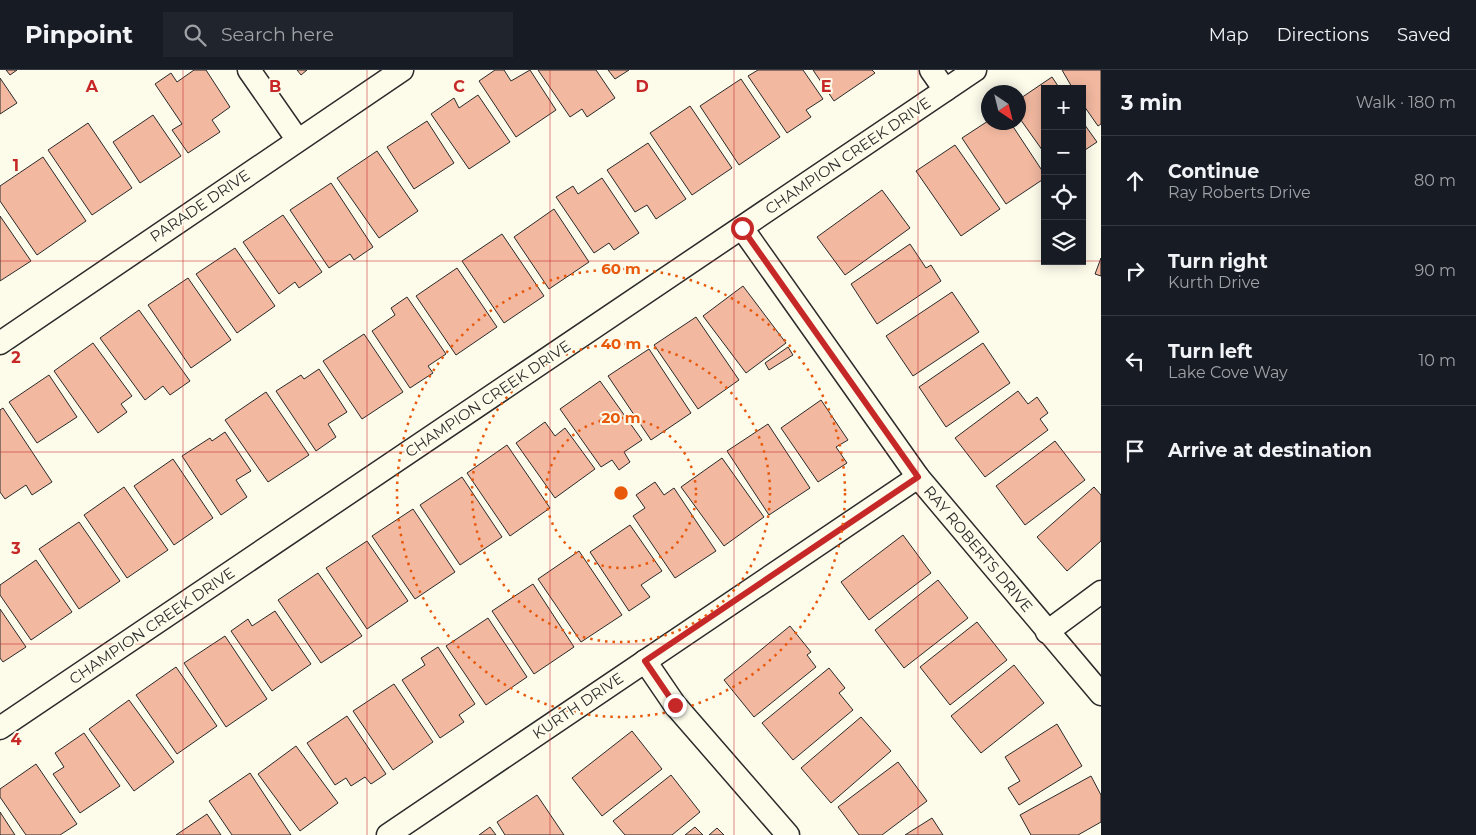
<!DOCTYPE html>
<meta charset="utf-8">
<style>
:root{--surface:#171b24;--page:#20242c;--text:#f1f3f6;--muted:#9ea1a6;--line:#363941}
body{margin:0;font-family:Montserrat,sans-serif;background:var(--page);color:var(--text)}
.controls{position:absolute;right:15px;top:15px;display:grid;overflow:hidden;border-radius:0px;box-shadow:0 2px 12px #0003}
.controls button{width:45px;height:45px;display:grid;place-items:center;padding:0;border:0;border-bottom:1px solid var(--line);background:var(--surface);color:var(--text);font:25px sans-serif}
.compass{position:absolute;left:981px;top:15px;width:45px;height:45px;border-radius:50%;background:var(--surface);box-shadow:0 2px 12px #0003;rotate:145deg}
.stop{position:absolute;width:15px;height:15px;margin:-11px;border:4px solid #c62828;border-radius:50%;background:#fff}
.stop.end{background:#c62828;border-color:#fff;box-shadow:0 1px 5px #0008}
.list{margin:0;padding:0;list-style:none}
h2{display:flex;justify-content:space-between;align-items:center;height:65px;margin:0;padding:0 20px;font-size:21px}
h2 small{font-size:16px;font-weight:400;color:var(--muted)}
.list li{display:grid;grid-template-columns:32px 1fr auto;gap:15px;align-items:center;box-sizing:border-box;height:90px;padding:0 20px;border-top:1px solid var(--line)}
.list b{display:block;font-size:19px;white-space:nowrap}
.list p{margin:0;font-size:16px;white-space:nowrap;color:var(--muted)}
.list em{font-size:16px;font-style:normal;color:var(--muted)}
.icon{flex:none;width:28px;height:28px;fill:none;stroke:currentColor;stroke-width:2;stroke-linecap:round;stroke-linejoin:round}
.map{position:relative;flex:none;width:1101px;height:765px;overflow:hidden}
header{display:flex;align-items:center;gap:30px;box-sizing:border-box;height:70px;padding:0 25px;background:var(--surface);border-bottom:1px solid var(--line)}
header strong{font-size:24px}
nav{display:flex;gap:28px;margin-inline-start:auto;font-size:18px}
.search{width:350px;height:45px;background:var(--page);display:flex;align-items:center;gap:12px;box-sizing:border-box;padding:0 18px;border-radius:0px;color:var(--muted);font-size:19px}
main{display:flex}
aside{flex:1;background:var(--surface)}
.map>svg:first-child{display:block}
.building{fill:#f2b8a0;stroke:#2b2b2b}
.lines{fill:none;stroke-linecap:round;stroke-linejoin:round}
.street-casing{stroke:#2b2b2b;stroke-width:25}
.street{stroke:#fdfbea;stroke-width:22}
.route{stroke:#c62828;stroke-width:6}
.grid{fill:none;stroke:#c62828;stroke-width:1;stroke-opacity:0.55}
.ring{fill:none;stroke:#e8590c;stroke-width:2.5;stroke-dasharray:2.5 5}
.labels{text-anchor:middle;stroke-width:4;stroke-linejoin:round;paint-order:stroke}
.street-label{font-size:15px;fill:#2b2b2b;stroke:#fdfbea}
.grid-label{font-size:16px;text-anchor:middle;font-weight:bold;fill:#c62828;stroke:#fdfbea;stroke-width:4;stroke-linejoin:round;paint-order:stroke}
.centre{fill:#e8590c;stroke:#fdfbea;stroke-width:2.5}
.ring-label{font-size:15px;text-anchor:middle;font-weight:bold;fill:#e8590c;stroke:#fdfbea;stroke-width:4;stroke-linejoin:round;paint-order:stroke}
</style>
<header>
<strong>Pinpoint</strong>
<div class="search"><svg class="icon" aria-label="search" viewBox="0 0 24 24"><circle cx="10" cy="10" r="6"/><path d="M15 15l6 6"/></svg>Search here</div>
<nav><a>Map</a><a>Directions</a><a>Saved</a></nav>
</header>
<main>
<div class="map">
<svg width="1101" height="765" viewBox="0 0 1101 765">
<rect width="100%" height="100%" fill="#fdfbea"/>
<g class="building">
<path d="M6 0H17L10 5Z"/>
<path d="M194 0H206L230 37 212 50 220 62 188 83 172 60 182 54 155 14 171 3 177 12Z"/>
<path d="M297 0H307L301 5Z"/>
<path d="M495 0H504L511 11 530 0 556 40 516 67 479 11Z"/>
<path d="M538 0H596L615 28 587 47 582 39 570 47Z"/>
<path d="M608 0H629L615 9Z"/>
<path d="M758 0H803L823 29 806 40 811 47 787 63 748 6Z"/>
<path d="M813 0H872L875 3 834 31Z"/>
<path d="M1062 0H1101V54L1098 56 1082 33V19H1073Z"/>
<path d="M1052 7 1060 19H1045V84L1018 46V30Z"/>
<path d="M0 8 17 33 0 44Z"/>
<path d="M741 9 780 67 739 95 700 36Z"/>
<path d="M478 25 510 72 469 99 431 44 454 28 459 38Z"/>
<path d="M690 36 732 98 692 125 650 63Z"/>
<path d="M153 45 181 86 140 113 113 72Z"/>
<path d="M427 51 454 93 414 119 387 77Z"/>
<path d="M988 51 1010 52 1045 105V108L1006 134 962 68Z"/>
<path d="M1082 51 1097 72 1082 82Z"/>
<path d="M88 53 132 118 92 145 48 80Z"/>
<path d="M648 73 686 129 656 149 647 135 635 142 607 100Z"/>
<path d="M955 75 1000 139 961 166 916 101Z"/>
<path d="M377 81 418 141 379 168 337 108Z"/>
<path d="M43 87 86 151 37 185 0 131V116Z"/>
<path d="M602 108 639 163 614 180 609 173 594 183 556 127 573 116 578 124Z"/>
<path d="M331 113 373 177 354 190 350 184 329 198 290 140Z"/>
<path d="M882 120 910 158 845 205 817 167Z"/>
<path d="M554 139 589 192 549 219 514 167Z"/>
<path d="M283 145 322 202 299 218 295 212 279 224 243 172Z"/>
<path d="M0 146 31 191 0 211Z"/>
<path d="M502 164 544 226 504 253 462 191Z"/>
<path d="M910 174 926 198 931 195 941 211 877 254 851 214Z"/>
<path d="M235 178 275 236 237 263 196 204Z"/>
<path d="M1101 188V206L1095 204Z"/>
<path d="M457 198 497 257 456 285 416 226Z"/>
<path d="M188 208 231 270 191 298 148 235Z"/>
<path d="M743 216 786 273 746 303 703 246Z"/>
<path d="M952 222 979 262 913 306 886 266Z"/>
<path d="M407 227 446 284 428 296 433 303 410 318 372 261 395 245 391 238Z"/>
<path d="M139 240 190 311 170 325 163 316 145 330 100 268Z"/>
<path d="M696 247 739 310 698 339 654 275Z"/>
<path d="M364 264 403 322 362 349 323 291Z"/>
<path d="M93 273 132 326 121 334 127 342 98 363 54 301Z"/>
<path d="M983 273 1010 313 946 357 919 317Z"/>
<path d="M788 277 793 285 769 300 765 293Z"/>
<path d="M649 279 691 343 651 370 608 306Z"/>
<path d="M319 299 347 342 328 354 336 367 316 381 276 321 301 305 304 309Z"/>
<path d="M49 305 77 347 37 373 9 332Z"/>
<path d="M600 311 642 370 624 382 630 392 619 400 612 390 601 397 560 339Z"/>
<path d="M1018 321 1028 334 1037 327 1048 343 1040 349 1048 360 985 407 955 368Z"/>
<path d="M266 322 309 385 268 412 225 350Z"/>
<path d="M821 330 848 370 836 377 847 393 818 412 781 358Z"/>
<path d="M3 338 52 412 32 425 26 415 5 429 0 422V340Z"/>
<path d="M545 352 555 366 565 358 595 399 555 428 516 373Z"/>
<path d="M768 354 810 418 769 445 727 381Z"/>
<path d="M225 362 251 401 236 410 247 427 221 445 182 386 210 368 212 371Z"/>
<path d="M1055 371 1085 410 1025 455 996 416Z"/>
<path d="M507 375 550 438 510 466 467 403Z"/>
<path d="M722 388 764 447 724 476 681 417Z"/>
<path d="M173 389 213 448 174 475 134 416Z"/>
<path d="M462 407 502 467 460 495 420 435Z"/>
<path d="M655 412 664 425 674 418 716 481 675 508 633 446 645 438 636 425Z"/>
<path d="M124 417 168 480 127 508 84 445Z"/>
<path d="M1094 417 1101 425V471L1067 501 1037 467Z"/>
<path d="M413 439 455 502 415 529 372 466Z"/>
<path d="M79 452 120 511 79 539 39 479Z"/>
<path d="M630 455 662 501 641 515 650 527 629 541 590 482Z"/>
<path d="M903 465 931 503 869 550 841 512Z"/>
<path d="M367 471 408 531 367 559 326 498Z"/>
<path d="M579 481 622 545 581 572 538 509Z"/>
<path d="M36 490 72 542 31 570 0 525V515Z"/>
<path d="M318 503 362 566 321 593 278 530Z"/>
<path d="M938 510 968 548 904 598 875 560Z"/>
<path d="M533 514 574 577 534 604 492 541Z"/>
<path d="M0 539 26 577 3 592 0 588Z"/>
<path d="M275 541 311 594 272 621 231 561 248 549 252 556Z"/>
<path d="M488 548 527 607 486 635 446 576Z"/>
<path d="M977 552 1007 590 950 635 920 597Z"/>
<path d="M790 556 811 582 807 585 816 597 754 647 724 610Z"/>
<path d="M225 566 267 629 226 657 184 593Z"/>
<path d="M438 577 475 634 459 645 464 652 440 668 402 610 425 595 421 588Z"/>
<path d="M1014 595 1044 633 981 683 951 646Z"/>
<path d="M176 597 217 656 177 684 136 625Z"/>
<path d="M829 598 845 618 839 623 853 640 793 690 762 653Z"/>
<path d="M394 614 433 672 393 700 353 641Z"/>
<path d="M129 630 174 692 134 721 89 659Z"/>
<path d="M347 646 386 704 371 714 365 707 351 716 346 708 335 715 307 673Z"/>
<path d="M861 647 891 681 831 733 801 698Z"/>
<path d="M1057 654 1082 696 1019 735 1008 718 1020 711 1005 687Z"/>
<path d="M632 661 662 699 602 746 572 708Z"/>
<path d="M84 663 120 716 80 743 53 704 64 697 55 683Z"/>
<path d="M296 676 338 733 300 761 258 704Z"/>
<path d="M898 692 927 731 882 765H859L838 737Z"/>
<path d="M36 694 77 754 60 765H26L0 727V719Z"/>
<path d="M250 703 291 765H232L209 731Z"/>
<path d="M671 705 700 742 672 765H625L613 751Z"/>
<path d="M1091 706 1101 725V752L1078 765H1031L1020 745Z"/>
<path d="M537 725 564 765H505L497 752Z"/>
<path d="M0 742 15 765H0Z"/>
<path d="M207 744 221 765H176Z"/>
<path d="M932 748 943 765H905Z"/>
<path d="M490 757 496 765H479Z"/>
<path d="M695 757 703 765H685Z"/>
<path d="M717 758 724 765H709Z"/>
</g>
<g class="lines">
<g class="street-casing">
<g id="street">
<path d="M249 0 297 69"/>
<path d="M931 0 945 20"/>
<path d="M742 158 918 407 1101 624"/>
<path d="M0 273 402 0"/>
<path d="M1047 562 1101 522"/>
<path d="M645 591 675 635 788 765"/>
<path d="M0 658 975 0"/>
<path d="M388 765 918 407"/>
</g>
</g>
<use href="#street" class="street"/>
</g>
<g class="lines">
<path class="route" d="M675 635 645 591 918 407 742 158"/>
</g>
<path class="grid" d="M183 0V765M367 0V765M550 0V765M734 0V765M918 0V765M0 191H1045M1045 191H1082M1082 191H1101M0 382H1101M0 574H1101"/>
<g class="ring">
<circle cx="621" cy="423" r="75"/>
<circle cx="621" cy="423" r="149"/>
<circle cx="621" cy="423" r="224"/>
</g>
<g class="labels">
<g class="street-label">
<text transform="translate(848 86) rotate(-34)" y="5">CHAMPION CREEK DRIVE</text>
<text transform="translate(200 136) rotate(-34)" y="5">PARADE DRIVE</text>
<text transform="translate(488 329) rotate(-34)" y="5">CHAMPION CREEK DRIVE</text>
<text transform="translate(978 479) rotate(50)" y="5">RAY ROBERTS DRIVE</text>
<text transform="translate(152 556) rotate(-34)" y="5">CHAMPION CREEK DRIVE</text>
<text transform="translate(578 636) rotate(-34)" y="5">KURTH DRIVE</text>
</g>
</g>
<g class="grid-label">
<text x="92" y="22">A</text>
<text x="275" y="22">B</text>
<text x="459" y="22">C</text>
<text x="642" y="22">D</text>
<text x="826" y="22">E</text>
<text x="16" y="101">1</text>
<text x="16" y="293">2</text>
<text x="16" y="484">3</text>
<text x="16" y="675">4</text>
</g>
<circle cx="621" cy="423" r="8" class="centre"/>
<g class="ring-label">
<text x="621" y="204">60 m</text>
<text x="621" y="279">40 m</text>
<text x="621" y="353">20 m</text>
</g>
</svg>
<div class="controls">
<button>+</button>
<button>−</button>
<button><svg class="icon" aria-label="locate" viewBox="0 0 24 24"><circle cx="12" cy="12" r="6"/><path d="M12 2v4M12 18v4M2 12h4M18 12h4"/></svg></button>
<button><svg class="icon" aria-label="layers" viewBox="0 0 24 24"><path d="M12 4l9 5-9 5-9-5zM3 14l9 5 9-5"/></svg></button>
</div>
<svg class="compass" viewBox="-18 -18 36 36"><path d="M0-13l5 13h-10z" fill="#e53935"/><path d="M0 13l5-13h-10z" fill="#9ea1a6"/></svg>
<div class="stop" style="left:742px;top:158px"></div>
<div class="stop end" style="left:675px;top:635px"></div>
</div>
<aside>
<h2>3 min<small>Walk · 180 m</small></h2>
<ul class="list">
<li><svg class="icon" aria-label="ahead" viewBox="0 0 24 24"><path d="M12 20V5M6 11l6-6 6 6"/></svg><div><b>Continue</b><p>Ray Roberts Drive</p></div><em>80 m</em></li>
<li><svg class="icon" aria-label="right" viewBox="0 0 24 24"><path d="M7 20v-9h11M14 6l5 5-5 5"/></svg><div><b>Turn right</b><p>Kurth Drive</p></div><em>90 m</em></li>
<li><svg class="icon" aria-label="left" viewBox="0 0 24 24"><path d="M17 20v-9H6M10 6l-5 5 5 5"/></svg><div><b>Turn left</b><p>Lake Cove Way</p></div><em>10 m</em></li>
<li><svg class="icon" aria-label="arrive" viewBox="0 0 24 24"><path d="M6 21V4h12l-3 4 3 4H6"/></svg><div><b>Arrive at destination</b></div></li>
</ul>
</aside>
</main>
